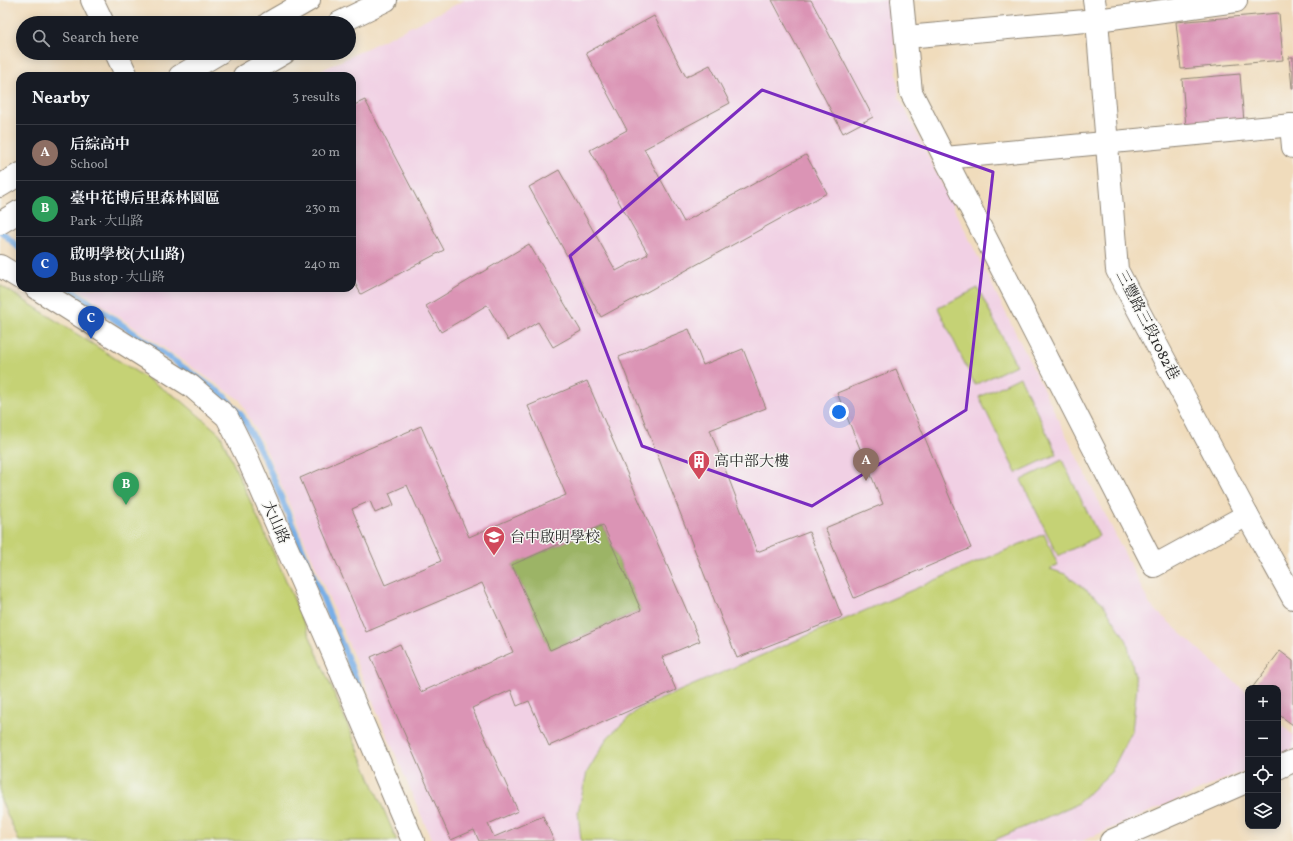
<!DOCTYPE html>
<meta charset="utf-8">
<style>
:root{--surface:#171b24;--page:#242831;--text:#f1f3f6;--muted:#9ea1a6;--line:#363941;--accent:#d1495b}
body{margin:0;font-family:Vollkorn,"Noto Serif TC",serif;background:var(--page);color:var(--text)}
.controls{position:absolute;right:12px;bottom:12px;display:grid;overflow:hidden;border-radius:8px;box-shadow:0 2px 10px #0003}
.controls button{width:36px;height:36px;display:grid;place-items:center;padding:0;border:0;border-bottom:1px solid var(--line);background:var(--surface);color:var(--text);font:20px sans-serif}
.you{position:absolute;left:839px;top:412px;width:14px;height:14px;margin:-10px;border:3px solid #fff;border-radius:50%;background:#1a73e8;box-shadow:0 0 0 6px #1a73e833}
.badge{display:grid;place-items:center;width:26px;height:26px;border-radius:50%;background:var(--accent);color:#fff;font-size:13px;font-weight:700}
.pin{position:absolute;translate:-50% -33px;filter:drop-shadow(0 1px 2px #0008)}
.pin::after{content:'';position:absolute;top:21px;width:14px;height:12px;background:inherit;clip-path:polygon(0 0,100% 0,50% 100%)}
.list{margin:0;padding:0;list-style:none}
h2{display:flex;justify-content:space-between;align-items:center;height:52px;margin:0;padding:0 16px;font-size:17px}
h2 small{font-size:13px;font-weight:400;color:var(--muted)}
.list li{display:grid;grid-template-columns:26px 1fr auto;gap:12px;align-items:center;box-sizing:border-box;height:56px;padding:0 16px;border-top:1px solid var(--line)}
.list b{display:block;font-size:15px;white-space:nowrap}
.list p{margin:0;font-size:13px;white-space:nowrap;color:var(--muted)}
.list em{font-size:13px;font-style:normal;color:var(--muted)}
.icon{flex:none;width:22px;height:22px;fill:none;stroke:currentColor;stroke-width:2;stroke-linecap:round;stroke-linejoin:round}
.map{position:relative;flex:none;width:1293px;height:841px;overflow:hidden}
.search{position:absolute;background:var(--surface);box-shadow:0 2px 10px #0003;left:16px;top:16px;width:340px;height:44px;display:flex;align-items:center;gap:10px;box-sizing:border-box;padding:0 14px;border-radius:22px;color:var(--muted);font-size:15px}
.panel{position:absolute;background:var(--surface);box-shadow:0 2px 10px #0003;left:16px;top:72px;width:340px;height:220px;border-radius:12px}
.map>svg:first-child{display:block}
.built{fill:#f1d0e4}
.green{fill:#c5d274;stroke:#787e50}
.forest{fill:#9cb466;stroke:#647048}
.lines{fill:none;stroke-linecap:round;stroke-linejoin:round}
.stream{stroke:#78afe7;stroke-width:6}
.building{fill:#db94b5;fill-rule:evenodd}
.minor-casing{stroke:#8e8474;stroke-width:24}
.major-casing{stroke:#8e8474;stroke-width:24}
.minor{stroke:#fff;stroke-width:22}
.major{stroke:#fff;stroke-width:22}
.marked{fill:none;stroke:#7b2cbf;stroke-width:3;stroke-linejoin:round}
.labels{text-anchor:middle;stroke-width:3;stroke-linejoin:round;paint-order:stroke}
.street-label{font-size:15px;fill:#2b2b2b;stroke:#f6f6f2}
.poi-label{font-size:15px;fill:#2b2b2b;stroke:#f6f6f2;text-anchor:start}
</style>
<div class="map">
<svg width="1293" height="841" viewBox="0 0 1293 841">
<rect width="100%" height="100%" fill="#f6f6f2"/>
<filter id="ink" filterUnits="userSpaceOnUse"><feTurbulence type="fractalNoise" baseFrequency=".025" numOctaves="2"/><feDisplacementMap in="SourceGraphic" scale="8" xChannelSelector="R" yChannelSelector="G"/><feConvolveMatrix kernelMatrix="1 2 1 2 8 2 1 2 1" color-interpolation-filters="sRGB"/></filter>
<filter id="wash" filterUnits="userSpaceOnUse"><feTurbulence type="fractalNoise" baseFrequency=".012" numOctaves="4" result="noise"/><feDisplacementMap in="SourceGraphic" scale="16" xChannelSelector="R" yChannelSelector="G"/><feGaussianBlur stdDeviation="0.9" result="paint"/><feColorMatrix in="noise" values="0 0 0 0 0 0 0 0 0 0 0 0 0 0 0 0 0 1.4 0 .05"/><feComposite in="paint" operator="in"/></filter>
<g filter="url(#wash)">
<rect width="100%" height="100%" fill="#f0dcbc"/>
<g class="built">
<path d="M465 0H891L899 97 1150 605 1248 694V769L1082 841H432L267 452 240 400 77 288H352V76H310Z"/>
<path d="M1278 721 1293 735V749L1278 755Z"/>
</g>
<g class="green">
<path d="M0 285 182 401 220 434 284 576 397 841H19L0 798Z"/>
<path d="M978 288 1016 365 975 385 938 308Z"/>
<path d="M1020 377 1057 454 1016 473 979 397Z"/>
<path d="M1062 460 1099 536 1058 556 1021 480Z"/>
<path d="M1044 534 1058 565 1050 569 1065 574 1102 602 1127 641 1137 686 1132 731 1111 772 1077 804 992 841H581L578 812 587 772 608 737 638 709 933 581Z"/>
</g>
<path class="forest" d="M603 525 641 610 550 650 512 565Z"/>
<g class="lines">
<g class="stream">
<path d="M0 230 20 249"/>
<path d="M69 288 223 395 242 416 266 461 369 710"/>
</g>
</g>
<g id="blocks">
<g class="building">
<path d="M772 0H811L873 117 843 133Z"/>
<path d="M1279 13 1283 60 1181 69 1176 22Z"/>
<path d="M654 16 686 77 710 65 730 103 644 149 684 222 806 155 827 193 601 317 529 187 559 170 616 271 648 254 590 150 627 130 586 53Z"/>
<path d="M1289 57H1293V88H1292Z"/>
<path d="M1240 74 1244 122 1186 127 1182 79Z"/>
<path d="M365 100 444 250 361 294 352 278V106Z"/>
<path d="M529 244 581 331 553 347 538 322 508 340 487 305 441 332 426 306Z"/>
<path d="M689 329 703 365 743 349 766 408 710 430 757 552 809 532 842 617 737 658 619 357Z"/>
<path d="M896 369 971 548 854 598 825 528 883 504 837 393Z"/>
<path d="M587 381 700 641 662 657 676 690 549 746 529 701 517 706 511 690 472 708 518 811 488 824 494 837 543 816 554 841H479L474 830 451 840 371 657 400 644 421 692 513 652 482 583 366 632 300 478 421 426 469 537 566 495 528 406ZM407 485 441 561 385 585 352 509 370 501 375 513 394 505 389 493ZM603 525 641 610 550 650 512 565Z"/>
<path d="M1280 651 1293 661V725L1278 714V688H1252Z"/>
</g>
</g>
</g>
<g filter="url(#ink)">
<use href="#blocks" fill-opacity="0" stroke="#8e8474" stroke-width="1"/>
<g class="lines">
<g class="minor-casing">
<g id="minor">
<path d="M92 0 103 23"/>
<path d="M902 0 911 92 1154 566 1247 515"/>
<path d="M1094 0 1097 20 1117 270 1247 515 1293 598"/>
<path d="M906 37 1097 20 1236 1"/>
<path d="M116 53 127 76"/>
<path d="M1291 125 1293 147"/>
<path d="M945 158 1293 125"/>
<path d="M0 266 20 278"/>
<path d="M36 288 191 386 227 417 247 457 327 639 413 841"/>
<path d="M1278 768 1293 761"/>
<path d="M1111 841 1248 781"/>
</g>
</g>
<g class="major-casing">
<g id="major">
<path d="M269 23 309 0"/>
<path d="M339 23 386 0"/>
<path d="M180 76 219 53"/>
<path d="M244 76 284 53"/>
<path d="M0 186 20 174"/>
<path d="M0 223 20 211"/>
</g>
</g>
<use href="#minor" class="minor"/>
<use href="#major" class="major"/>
</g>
</g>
<path class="marked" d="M762 90 993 172 966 410 812 506 642 446 570 256Z"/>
<defs>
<g id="building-pin" transform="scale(1.15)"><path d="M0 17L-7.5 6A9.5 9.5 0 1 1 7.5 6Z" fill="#d1495b" stroke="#f6f6f2"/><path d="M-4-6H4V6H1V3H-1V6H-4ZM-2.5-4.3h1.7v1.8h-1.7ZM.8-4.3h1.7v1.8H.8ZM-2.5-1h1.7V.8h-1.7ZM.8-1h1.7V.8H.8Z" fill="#fff"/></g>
<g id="school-pin" transform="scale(1.15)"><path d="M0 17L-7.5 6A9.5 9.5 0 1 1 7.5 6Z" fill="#d1495b" stroke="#f6f6f2"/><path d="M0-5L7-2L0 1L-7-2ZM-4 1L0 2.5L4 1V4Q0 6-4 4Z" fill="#fff"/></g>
</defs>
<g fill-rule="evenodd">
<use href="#building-pin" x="699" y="461"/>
<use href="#school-pin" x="494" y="537"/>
</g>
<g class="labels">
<g class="street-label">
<text transform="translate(1148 325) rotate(63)" y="5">三豐路三段1082巷</text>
<text transform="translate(276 522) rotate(66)" y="5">大山路</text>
</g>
<g class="poi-label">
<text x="714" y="466">高中部大樓</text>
<text x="510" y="542">台中啟明學校</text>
</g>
</g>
</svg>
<div class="controls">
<button>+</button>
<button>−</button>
<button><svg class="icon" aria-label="locate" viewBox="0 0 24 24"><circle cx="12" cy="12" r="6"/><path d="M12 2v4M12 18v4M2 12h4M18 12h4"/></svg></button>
<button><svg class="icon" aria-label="layers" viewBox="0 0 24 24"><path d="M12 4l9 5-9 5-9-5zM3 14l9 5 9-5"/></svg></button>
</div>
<div class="you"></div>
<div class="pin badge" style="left:866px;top:481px;background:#8d6e63">A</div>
<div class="pin badge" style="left:126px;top:505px;background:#2e9e5b">B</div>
<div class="pin badge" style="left:91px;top:339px;background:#1a4fb4">C</div>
<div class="search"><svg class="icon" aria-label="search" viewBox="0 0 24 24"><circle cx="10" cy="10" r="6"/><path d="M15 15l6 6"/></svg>Search here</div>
<section class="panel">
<h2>Nearby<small>3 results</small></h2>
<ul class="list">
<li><span class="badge" style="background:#8d6e63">A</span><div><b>后綜高中</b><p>School</p></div><em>20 m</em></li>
<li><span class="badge" style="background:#2e9e5b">B</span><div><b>臺中花博后里森林園區</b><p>Park · 大山路</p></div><em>230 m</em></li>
<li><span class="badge" style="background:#1a4fb4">C</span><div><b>啟明學校(大山路)</b><p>Bus stop · 大山路</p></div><em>240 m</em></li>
</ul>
</section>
</div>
